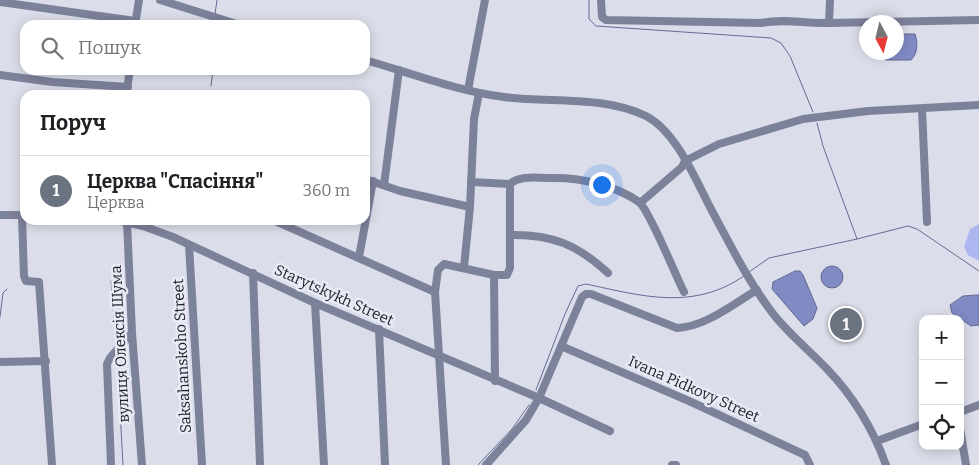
<!DOCTYPE html>
<html lang="uk">
<meta charset="utf-8">
<style>
:root{--surface:#fff;--page:#f6f6f6;--text:#202124;--muted:#757577;--line:#e0e0e0;--accent:#5d66dd}
body{margin:0;font-family:Bitter,serif;background:var(--page);color:var(--text)}
.controls{position:absolute;right:15px;bottom:15px;display:grid;overflow:hidden;border-radius:10px;box-shadow:0 2px 12px #0003}
.controls button{width:45px;height:45px;display:grid;place-items:center;padding:0;border:0;border-bottom:1px solid var(--line);background:var(--surface);color:var(--text);font:25px sans-serif}
.compass{position:absolute;left:859px;top:15px;width:45px;height:45px;border-radius:50%;background:var(--surface);box-shadow:0 2px 12px #0003;rotate:173deg}
.you{position:absolute;left:601px;top:184px;width:18px;height:18px;margin:-12px;border:4px solid #fff;border-radius:50%;background:#1a73e8;box-shadow:0 0 0 8px #1a73e833}
.badge{display:grid;place-items:center;width:32px;height:32px;border-radius:50%;background:var(--accent);color:#fff;font-size:16px;font-weight:700}
.pin{position:absolute;translate:-50% -50%;border:2px solid #fff;box-shadow:0 1px 5px #0006}
.list{margin:0;padding:0;list-style:none}
h2{display:flex;justify-content:space-between;align-items:center;height:65px;margin:0;padding:0 20px;font-size:21px}
h2 small{font-size:16px;font-weight:400;color:var(--muted)}
.list li{display:grid;grid-template-columns:32px 1fr auto;gap:15px;align-items:center;box-sizing:border-box;height:70px;padding:0 20px;border-top:1px solid var(--line)}
.list b{display:block;font-size:19px;white-space:nowrap}
.list p{margin:0;font-size:16px;white-space:nowrap;color:var(--muted)}
.list em{font-size:16px;font-style:normal;color:var(--muted)}
.icon{flex:none;width:28px;height:28px;fill:none;stroke:currentColor;stroke-width:2;stroke-linecap:round;stroke-linejoin:round}
.map{position:relative;flex:none;width:979px;height:465px;overflow:hidden}
.search{position:absolute;background:var(--surface);box-shadow:0 2px 12px #0003;left:20px;top:20px;width:350px;height:55px;display:flex;align-items:center;gap:12px;box-sizing:border-box;padding:0 18px;border-radius:15px;color:var(--muted);font-size:19px}
.panel{position:absolute;background:var(--surface);box-shadow:0 2px 12px #0003;left:20px;top:90px;width:350px;height:135px;border-radius:15px}
.map>svg:first-child{display:block}
.green{fill:#acb7ef}
.water{fill:#808ac3;stroke:#626a93}
.lines{fill:none;stroke-linecap:round;stroke-linejoin:round}
.stream{stroke:#626a93;stroke-width:1}
.minor{stroke:#7d829b;stroke-width:8}
.labels{text-anchor:middle;stroke-width:5;stroke-linejoin:round;paint-order:stroke}
.street-label{font-size:15px;fill:#1d1e22;stroke:#e8ebf7}
</style>
<div class="map">
<svg width="979" height="465" viewBox="0 0 979 465">
<rect width="100%" height="100%" fill="#dbdeea"/>
<path class="green" d="M979 224V261L968 255 964 247 970 229Z"/>
<g class="water">
<path d="M897 34H915C918 43 918 53 911 60H887L873 57 872 53 896 52Z"/>
<circle cx="832" cy="277" r="11"/>
<path d="M795 271H800L803 275 817 308 813 319 804 326 772 289 773 282Z"/>
<path d="M976 295H979V325L971 326 952 313 950 305 963 296Z"/>
</g>
<g class="lines">
<g class="stream">
<path d="M589 0V19L596 26 771 38 781 43 790 56 813 112"/>
<path d="M215 14 217 0"/>
<path d="M214 25 215 21"/>
<path d="M211 86 213 70"/>
<path d="M857 239 908 226 917 229 979 271"/>
<path d="M749 272 769 258 857 239 823 146 817 123"/>
<path d="M111 281 116 345"/>
<path d="M0 317 3 293 7 289"/>
<path d="M117 354 123 465"/>
<path d="M536 390 565 314 578 286 586 284C642 296 693 311 744 276"/>
<path d="M478 465 512 429 529 405"/>
</g>
<g class="minor">
<path d="M160 0 240 25"/>
<path d="M601 0 602 17 606 20 761 23C785 18 806 24 829 23L830 0"/>
<path d="M0 2 135 21"/>
<path d="M829 23 979 20"/>
<path d="M135 25 139 0"/>
<path d="M365 60C411 73 457 91 504 97 550 103 602 95 646 116 677 132 696 181 712 211 731 246 749 283 774 315 790 335 810 351 827 369 854 397 873 429 886 465"/>
<path d="M0 75 52 82 128 87"/>
<path d="M468 90 485 0"/>
<path d="M126 95 130 70"/>
<path d="M922 109 927 222"/>
<path d="M365 179 400 191 470 207"/>
<path d="M471 182 510 184"/>
<path d="M510 184C519 175 538 178 550 178 579 177 615 185 639 202 649 210 676 276 684 292"/>
<path d="M384 185 399 70"/>
<path d="M640 203 682 167 685 161 719 144 803 119 868 111 979 105"/>
<path d="M0 215H25"/>
<path d="M22 215 24 276 26 281 39 282 52 465"/>
<path d="M117 220 143 226 173 237 315 303 539 398 610 431"/>
<path d="M273 220 435 292"/>
<path d="M127 222 132 333 142 465"/>
<path d="M510 235C552 234 578 245 608 273"/>
<path d="M189 245 202 465"/>
<path d="M359 257 373 181"/>
<path d="M464 267 470 207 474 119 479 93"/>
<path d="M253 273 260 465"/>
<path d="M494 275 495 381"/>
<path d="M315 303 324 465"/>
<path d="M379 329 385 465"/>
<path d="M561 346 689 401 805 455 810 465"/>
<path d="M0 362 46 361"/>
<path d="M960 412 979 405"/>
<path d="M960 428 966 465"/>
<path d="M877 441 923 424"/>
<path d="M111 465 107 364 110 358 132 333"/>
<path d="M446 465 435 292 438 270 444 264 494 275H507L510 268V184"/>
<path d="M486 465 526 420 539 398 582 297 586 294H591L677 328C705 327 733 304 757 290"/>
<path d="M672 465H676"/>
</g>
</g>
<g class="labels">
<g class="street-label">
<text transform="translate(334 295) rotate(24)" y="5">Starytskykh Street</text>
<text transform="translate(120 344) rotate(-93)" y="5">вулиця Олексія Шума</text>
<text transform="translate(182 356) rotate(-93)" y="5">Saksahanskoho Street</text>
<text transform="translate(694 389) rotate(24)" y="5">Ivana Pidkovy Street</text>
</g>
</g>
</svg>
<div class="controls">
<button>+</button>
<button>−</button>
<button><svg class="icon" aria-label="locate" viewBox="0 0 24 24"><circle cx="12" cy="12" r="6"/><path d="M12 2v4M12 18v4M2 12h4M18 12h4"/></svg></button>
</div>
<svg class="compass" viewBox="-18 -18 36 36"><path d="M0-13l5 13h-10z" fill="#e53935"/><path d="M0 13l5-13h-10z" fill="#757577"/></svg>
<div class="you"></div>
<div class="pin badge" style="left:846px;top:324px;background:#6b7280">1</div>
<div class="search"><svg class="icon" aria-label="search" viewBox="0 0 24 24"><circle cx="10" cy="10" r="6"/><path d="M15 15l6 6"/></svg>Пошук</div>
<section class="panel">
<h2>Поруч<small></small></h2>
<ul class="list">
<li><span class="badge" style="background:#6b7280">1</span><div><b>Церква &quot;Спасіння&quot;</b><p>Церква</p></div><em>360 m</em></li>
</ul>
</section>
</div>
